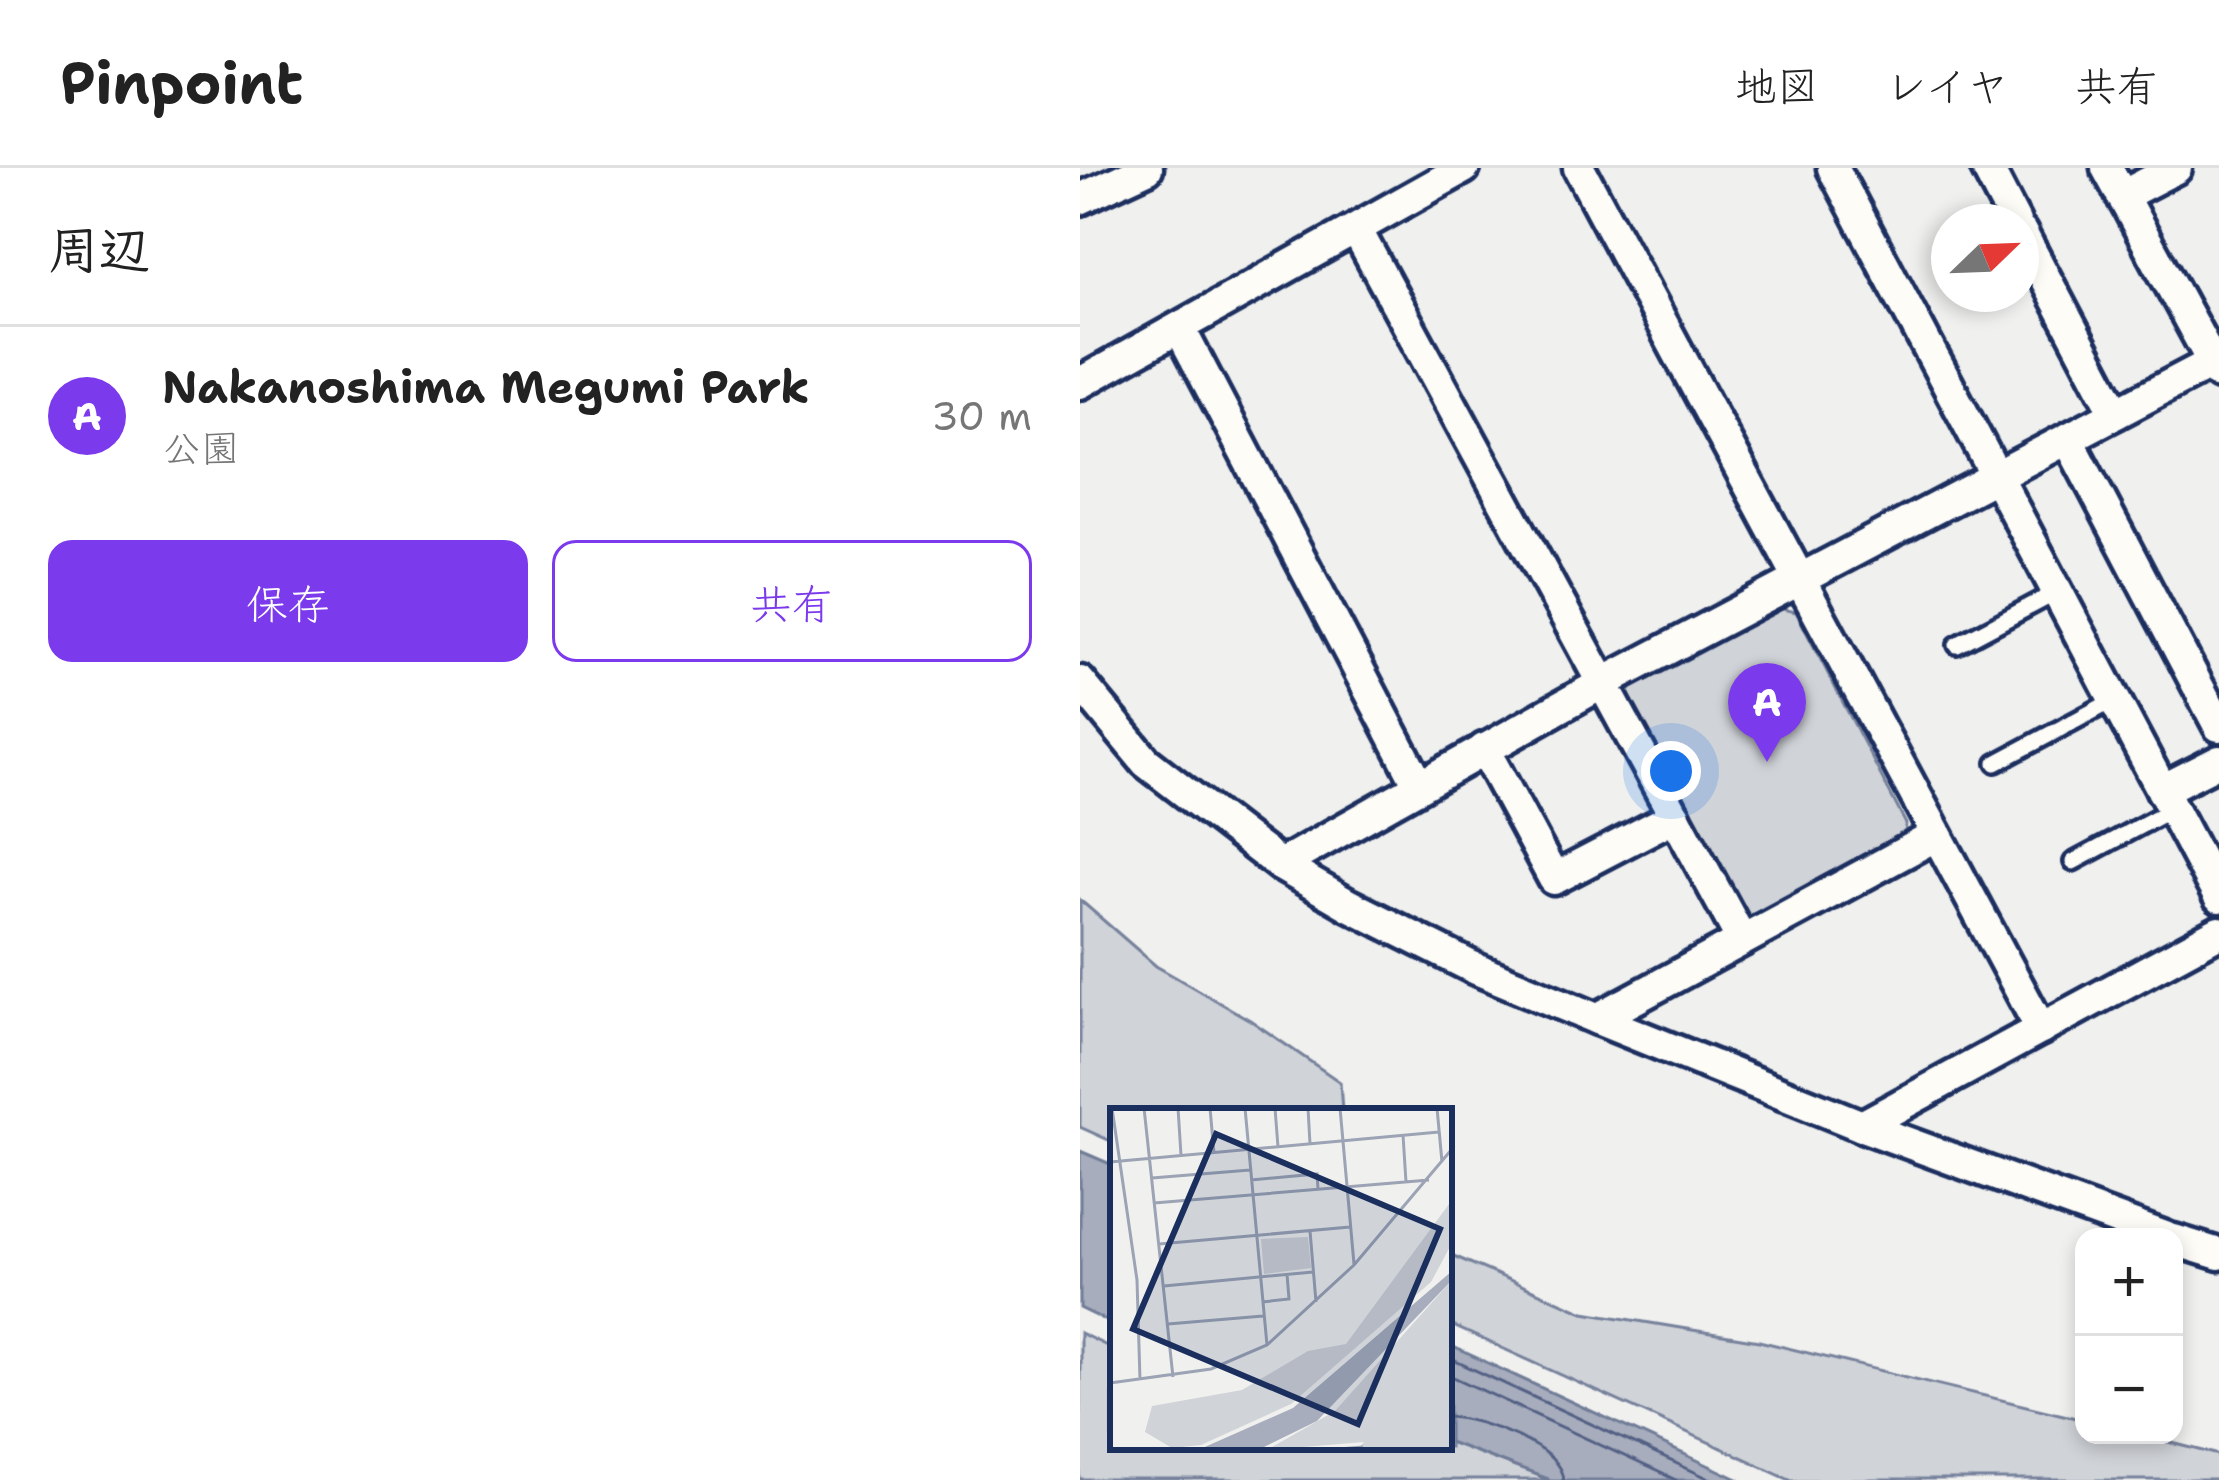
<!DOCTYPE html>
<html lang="ja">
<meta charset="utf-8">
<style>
:root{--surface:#fff;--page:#f6f6f6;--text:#222;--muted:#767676;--line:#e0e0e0;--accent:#7c3aed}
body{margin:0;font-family:"Shantell Sans","Klee One",sans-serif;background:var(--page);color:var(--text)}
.controls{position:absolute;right:36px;bottom:36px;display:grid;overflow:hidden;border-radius:24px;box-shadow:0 6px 18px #0003}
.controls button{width:108px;height:108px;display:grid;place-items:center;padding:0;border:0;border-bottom:3px solid var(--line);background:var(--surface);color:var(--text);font:60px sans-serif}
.compass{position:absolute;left:851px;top:36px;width:108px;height:108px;border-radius:50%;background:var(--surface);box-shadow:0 6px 18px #0003;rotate:67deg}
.you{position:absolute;left:591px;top:603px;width:42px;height:42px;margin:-30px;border:9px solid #fff;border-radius:50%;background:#1a73e8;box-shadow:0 0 0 18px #1a73e833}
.badge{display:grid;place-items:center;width:78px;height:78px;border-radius:50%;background:var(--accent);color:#fff;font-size:39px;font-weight:700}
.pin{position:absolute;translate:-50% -99px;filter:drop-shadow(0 3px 6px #0008)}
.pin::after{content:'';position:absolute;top:63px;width:42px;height:36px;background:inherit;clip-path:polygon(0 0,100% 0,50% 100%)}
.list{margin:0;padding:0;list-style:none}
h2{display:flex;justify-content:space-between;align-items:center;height:156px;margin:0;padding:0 48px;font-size:51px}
h2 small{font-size:39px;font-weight:400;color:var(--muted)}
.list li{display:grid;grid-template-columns:78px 1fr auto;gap:36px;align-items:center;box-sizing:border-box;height:180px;padding:0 48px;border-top:3px solid var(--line)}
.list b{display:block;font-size:45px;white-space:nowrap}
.list p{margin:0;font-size:39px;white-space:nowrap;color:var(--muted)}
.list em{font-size:39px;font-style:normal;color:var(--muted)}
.actions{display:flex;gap:24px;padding:36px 48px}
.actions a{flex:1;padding:27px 0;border:3px solid var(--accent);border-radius:24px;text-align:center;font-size:42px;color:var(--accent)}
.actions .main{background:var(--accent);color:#fff}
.map{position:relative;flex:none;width:1139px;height:1312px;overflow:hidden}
header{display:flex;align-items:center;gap:72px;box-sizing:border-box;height:168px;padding:0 60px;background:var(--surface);border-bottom:3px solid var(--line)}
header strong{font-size:57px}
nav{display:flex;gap:66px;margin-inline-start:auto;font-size:42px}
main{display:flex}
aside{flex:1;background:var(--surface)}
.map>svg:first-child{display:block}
.green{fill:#d0d3d8;stroke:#76819b;stroke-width:3}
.water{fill:#a7adbd;stroke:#6f7b97;stroke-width:3}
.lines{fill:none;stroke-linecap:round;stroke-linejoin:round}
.shore{stroke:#536184;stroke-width:3}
.lane-casing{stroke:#1b2f5e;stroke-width:24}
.street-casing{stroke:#1b2f5e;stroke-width:39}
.lane{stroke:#fdfcf7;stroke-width:15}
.street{stroke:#fdfcf7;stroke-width:30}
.inset-road{fill:none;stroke:#9ba3b4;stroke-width:3}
.view{fill:#1b2f5e;fill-opacity:0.15;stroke:#1b2f5e;stroke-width:6}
.inset-edge{fill:none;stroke:#1b2f5e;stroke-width:6}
</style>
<header>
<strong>Pinpoint</strong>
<nav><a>地図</a><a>レイヤ</a><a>共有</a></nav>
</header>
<main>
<aside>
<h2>周辺<small></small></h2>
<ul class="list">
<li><span class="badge">A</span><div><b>Nakanoshima Megumi Park</b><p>公園</p></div><em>30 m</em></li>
</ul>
<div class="actions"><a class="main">保存</a><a>共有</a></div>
</aside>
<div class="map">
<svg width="1139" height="1312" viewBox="0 0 1139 1312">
<rect width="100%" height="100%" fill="#f0f0ee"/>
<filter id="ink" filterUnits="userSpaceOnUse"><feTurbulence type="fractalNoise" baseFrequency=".00833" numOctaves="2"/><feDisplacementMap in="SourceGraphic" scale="24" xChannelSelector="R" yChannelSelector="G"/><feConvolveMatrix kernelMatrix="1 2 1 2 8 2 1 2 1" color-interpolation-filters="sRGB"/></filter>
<g filter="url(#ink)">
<g class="green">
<path d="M699 440 716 444 826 656 824 672 676 752 665 749 547 531 551 520Z"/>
<path d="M0 732 76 798 170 852 260 914 262 943H33V974L0 959Z"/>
<path d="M369 1086 504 1144 679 1173 1004 1252V1267H1061L1139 1287V1312H712L369 1156Z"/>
<path d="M0 1165 33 1181V1279H369V1274L470 1312H0Z"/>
</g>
<g class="water">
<path d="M0 983 33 997V1156L0 1140Z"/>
<path d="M369 1177 660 1312H470L369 1274Z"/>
</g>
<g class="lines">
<g class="shore">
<path d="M369 1190 632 1312"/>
<path d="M369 1207 596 1312"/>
<path d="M369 1249C400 1251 481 1278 483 1312"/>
</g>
<g class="lane-casing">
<g id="lane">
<path d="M877 477 977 424"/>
<path d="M916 595 1034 532"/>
<path d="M993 694 1092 641"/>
</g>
</g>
<g class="street-casing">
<g id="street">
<path d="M499 0 961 861"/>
<path d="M753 0 1139 729"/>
<path d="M907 0 935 54"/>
<path d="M1027 0 1139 206"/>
<path d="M1042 28 1096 0"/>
<path d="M0 31 67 0"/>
<path d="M276 61 662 772"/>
<path d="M941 64 1036 245"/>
<path d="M100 161 339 617"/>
<path d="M0 215 384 0"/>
<path d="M988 271 1139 558"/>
<path d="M0 514 66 594 200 697 269 737 396 801 517 851 782 958 1085 1069"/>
<path d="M404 581 474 711 595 648"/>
<path d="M1082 622 1139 593"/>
<path d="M200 697 523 515 1139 191"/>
<path d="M517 851 855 668"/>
<path d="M782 958 1139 764"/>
<path d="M1094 1072 1139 1086"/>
</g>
</g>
<use href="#lane" class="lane"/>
<use href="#street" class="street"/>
</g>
</g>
<g transform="translate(30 940)">
<rect width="342" height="342" fill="#f0f0ee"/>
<path d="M342 92V135L321 174 181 296 91 337 62 340 35 324 42 298 132 282 198 243 236 236ZM198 129 201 160 154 166 151 131ZM342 172V342H247L254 334 157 342 225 303Z" fill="#d0d3d8"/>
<path d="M342 163V172L207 313 148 342H88L183 300Z" fill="#a7adbd"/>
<path class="inset-road" d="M2 0 27 172 30 272M34 0 63 269M68 0 71 47M100 0 104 45M135 0 157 237M165 0 168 39M198 0 200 36M230 0 244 156M327 0 332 54M293 27 296 74M0 54 329 24M42 70 140 62M141 72 207 66 208 81M44 95 319 72M200 123 206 194M49 136 240 119M54 178 203 164M152 194 179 191 177 166M58 216 153 208M0 275 101 261 157 237 244 157 342 41M217 342 253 339"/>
<path class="view" d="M106 26 330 121 248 316 23 221Z"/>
<rect width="342" height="342" class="inset-edge"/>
</g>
</svg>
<div class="controls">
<button>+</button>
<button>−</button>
</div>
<svg class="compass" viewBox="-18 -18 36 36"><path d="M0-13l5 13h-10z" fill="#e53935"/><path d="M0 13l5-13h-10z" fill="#767676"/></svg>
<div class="you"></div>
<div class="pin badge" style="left:687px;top:594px">A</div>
</div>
</main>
